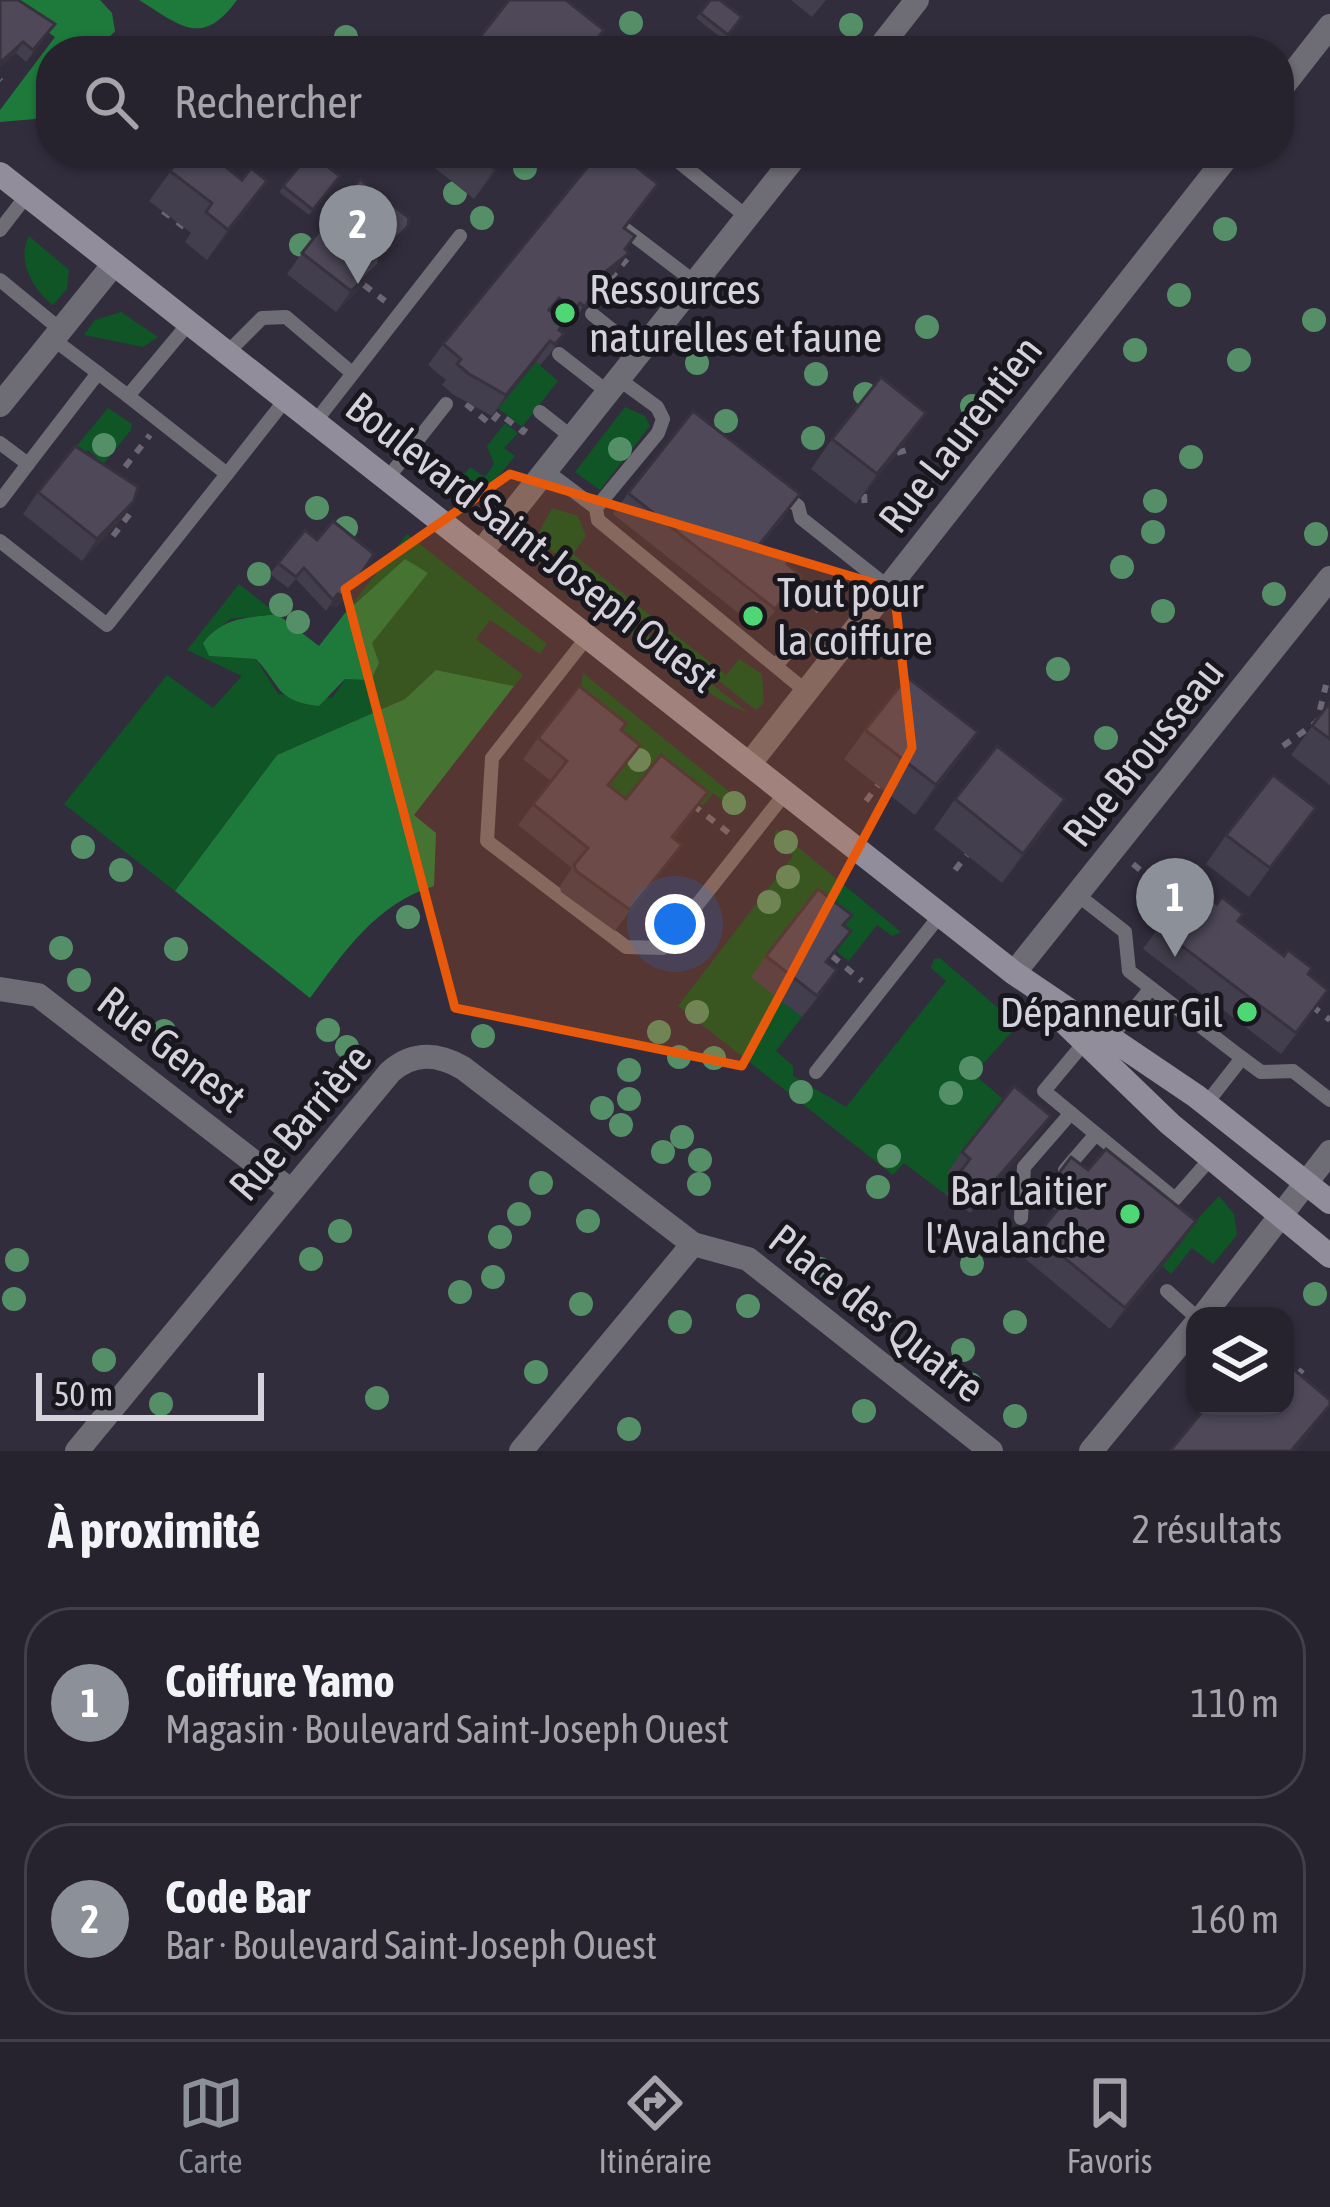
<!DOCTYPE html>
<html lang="fr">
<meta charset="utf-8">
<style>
:root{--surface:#26222e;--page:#2e2a36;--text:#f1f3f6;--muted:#a4a4aa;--line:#423f4a;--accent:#8c9099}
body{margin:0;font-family:"Asap Condensed",sans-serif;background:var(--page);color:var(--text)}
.controls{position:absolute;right:36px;bottom:36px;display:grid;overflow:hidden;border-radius:24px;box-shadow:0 3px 9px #0004}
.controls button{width:108px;height:108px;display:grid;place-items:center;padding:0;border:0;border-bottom:3px solid var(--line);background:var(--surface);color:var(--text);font:60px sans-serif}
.scale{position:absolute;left:36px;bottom:30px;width:228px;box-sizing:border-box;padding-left:12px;border:6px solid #d5d2dc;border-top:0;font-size:33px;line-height:42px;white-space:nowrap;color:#d5d2dc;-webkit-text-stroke:9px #19171e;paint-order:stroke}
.you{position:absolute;left:675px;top:924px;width:42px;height:42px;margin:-30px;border:9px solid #fff;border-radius:50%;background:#1a73e8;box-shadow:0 0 0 18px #1a73e833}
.badge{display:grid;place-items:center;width:78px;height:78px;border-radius:50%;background:var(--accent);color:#fff;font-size:39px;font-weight:700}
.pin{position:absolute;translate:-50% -99px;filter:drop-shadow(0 3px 6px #0008)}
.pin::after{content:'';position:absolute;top:63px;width:42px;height:36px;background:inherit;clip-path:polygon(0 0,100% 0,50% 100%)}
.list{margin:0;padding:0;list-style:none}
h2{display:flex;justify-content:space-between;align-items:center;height:156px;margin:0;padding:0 48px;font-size:51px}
h2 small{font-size:39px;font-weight:400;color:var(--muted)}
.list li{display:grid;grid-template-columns:78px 1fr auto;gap:36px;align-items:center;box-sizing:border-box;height:192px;margin:0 24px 24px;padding:0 24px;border:3px solid var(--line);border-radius:48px}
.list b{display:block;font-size:45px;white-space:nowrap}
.list p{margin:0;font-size:39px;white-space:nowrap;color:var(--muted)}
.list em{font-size:39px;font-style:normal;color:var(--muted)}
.icon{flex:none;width:66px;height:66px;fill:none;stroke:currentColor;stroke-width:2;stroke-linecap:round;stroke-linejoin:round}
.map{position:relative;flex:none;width:1330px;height:1451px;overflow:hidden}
.search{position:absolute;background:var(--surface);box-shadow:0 3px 9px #0004;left:36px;right:36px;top:36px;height:132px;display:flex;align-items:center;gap:30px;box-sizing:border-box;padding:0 42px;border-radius:48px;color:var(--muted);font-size:45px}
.sheet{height:588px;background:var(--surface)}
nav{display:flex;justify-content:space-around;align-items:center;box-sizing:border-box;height:168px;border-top:3px solid var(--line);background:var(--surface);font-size:33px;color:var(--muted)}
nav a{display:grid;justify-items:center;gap:6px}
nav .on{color:var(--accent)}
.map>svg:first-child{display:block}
.green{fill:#0f5526}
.forest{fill:#1d7a3b}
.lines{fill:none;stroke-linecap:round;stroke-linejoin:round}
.path{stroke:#6c6775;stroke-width:6;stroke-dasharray:9 9;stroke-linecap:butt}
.service{stroke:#6e6c74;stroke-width:14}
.minor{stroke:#6e6c74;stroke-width:24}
.secondary{stroke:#918d9a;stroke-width:24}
.tree{fill:#548f67}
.wall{fill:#433e4d}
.shaded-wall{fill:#37323e}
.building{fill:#4e4859;stroke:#37323e;stroke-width:3}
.marked{fill:#e8590c;fill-opacity:0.2;stroke:#e8590c;stroke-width:9;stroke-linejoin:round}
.poi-dot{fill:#4fd675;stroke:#19171e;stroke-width:4.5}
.labels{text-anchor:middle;stroke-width:10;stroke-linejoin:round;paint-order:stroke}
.poi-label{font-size:42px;fill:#d5d2dc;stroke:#19171e;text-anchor:start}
.street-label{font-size:42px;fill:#d5d2dc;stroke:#19171e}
</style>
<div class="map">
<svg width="1330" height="1451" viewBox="0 0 1330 1451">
<rect width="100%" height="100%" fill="#322d3d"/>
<g class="green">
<path d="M29 236 69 270 67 289 53 305C33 290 16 260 29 236Z"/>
<path d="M121 312 158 337 143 347 84 335 95 320Z"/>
<path d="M536 362 558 381 522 427 498 408Z"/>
<path d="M625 407 645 416 650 426 600 490 575 472Z"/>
<path d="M108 408 132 424 131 430 96 473 90 468 97 458 88 450 78 461 70 454Z"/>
<path d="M505 423 518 433 504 448 515 456 488 489 471 495 457 484 470 467 485 477 494 464 487 446Z"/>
<path d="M552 508 578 516 586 536 573 554 726 675 739 659 762 674 764 703 756 710 536 538Z"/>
<path d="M407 534 547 644 540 654 490 620 476 639 523 675 514 686 436 670 405 699 277 755 175 891 64 804 167 675 213 708 242 676 187 650 239 584 277 614 230 619 204 643 209 656 256 659 278 694 332 698 384 626 405 559 345 613Z"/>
<path d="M535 546 746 711C707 703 580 592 542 561Z"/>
<path d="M583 673 747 806 735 810 713 793 703 806 674 784 611 820 591 720 603 704 581 686Z"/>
<path d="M776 829 901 932 892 936 877 925 849 961 829 946 752 976 802 1017 776 1051 793 1066V1076L846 1107 946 981 931 968 934 959 940 958 1018 1025 974 1074 1004 1100 945 1194 904 1163 893 1175 678 1006 793 856 774 841Z"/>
<path d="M1219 1196 1234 1214 1237 1235 1213 1264 1192 1248 1171 1274 1162 1266 1181 1243 1178 1240Z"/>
</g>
<g class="forest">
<path d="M0 0H100L112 13 115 31 96 51H51V90L35 119 0 122V110L55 37Z"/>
<path d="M139 0H237C202 48 181 26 139 0Z"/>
<path d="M405 559 428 573 372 643 379 663 371 680 345 679 319 706C276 701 282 687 256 659L209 656 203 643C223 617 246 618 277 614L319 646 345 613Z"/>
<path d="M436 670 514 686 414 815 436 833 434 886C376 904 345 951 310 998L175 891 277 755 405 699Z"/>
</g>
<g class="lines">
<g class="path">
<path d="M0 80 1 81"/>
<path d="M408 153 422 164 425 160"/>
<path d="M163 211 184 227"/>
<path d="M610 279 627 259"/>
<path d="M364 285 385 301"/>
<path d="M466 404 490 424 499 413 523 432 527 426"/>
<path d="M897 453 910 449"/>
<path d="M114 481 150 435"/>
<path d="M864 494 865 510"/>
<path d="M113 536 132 511 125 506"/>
<path d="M786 592 812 612 829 602"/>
<path d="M1283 746 1317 722 1326 685"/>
<path d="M866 801 878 785"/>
<path d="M693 805 730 834"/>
<path d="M1133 864 1183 905"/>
<path d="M955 870 967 855"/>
<path d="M832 956 862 981"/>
<path d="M1312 1006 1330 1020"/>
<path d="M1285 1390 1307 1364"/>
</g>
<g class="service">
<path d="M668 153 747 217"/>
<path d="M625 229 696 283"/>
<path d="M0 230 27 195"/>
<path d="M0 280 61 330"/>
<path d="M592 314 641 353"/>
<path d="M227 353 262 318 286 317 352 373"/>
<path d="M559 354 609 393"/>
<path d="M98 373 128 396 189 323"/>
<path d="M620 380 657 407 663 419 658 433 596 508 598 520 807 692"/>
<path d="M128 396 227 474 286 399"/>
<path d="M540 412 573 438"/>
<path d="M315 422 460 236"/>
<path d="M0 443 28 464 98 373 53 339"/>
<path d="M548 472 596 508"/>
<path d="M387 479 446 404"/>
<path d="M781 493 798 506 801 518 888 587"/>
<path d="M0 501 28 464"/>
<path d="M0 541 107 625 227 474"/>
<path d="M588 636 492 758 487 841 626 947 663 948 787 791"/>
<path d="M776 666 801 635 832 660"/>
<path d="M1079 896 1125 932 1129 971 1151 988"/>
<path d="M1089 1037 1044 1091 1175 1199 1211 1158"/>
<path d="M1108 1041 1151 988 1242 1058 1206 1104"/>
<path d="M1242 1058 1261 1072 1293 1071 1330 1100"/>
<path d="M816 1072 941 914"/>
<path d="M1065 1170 1096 1134"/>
<path d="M1021 1218 1024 1167 1071 1113"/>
<path d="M1167 1291 1195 1316"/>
</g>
<g class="minor">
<path d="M877 51 917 0"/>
<path d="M1279 91 1330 26"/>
<path d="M0 405 114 264"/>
<path d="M481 552 798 153"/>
<path d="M751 762 1230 153"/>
<path d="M1014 973 1330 578"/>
<path d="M0 989 38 995 290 1190"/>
<path d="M693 1244 748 1259 991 1451"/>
<path d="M1203 1316 1330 1152"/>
<path d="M77 1451 390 1072C413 1052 437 1053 463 1068L693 1244"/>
<path d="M521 1451 693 1244"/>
<path d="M1091 1451 1195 1325"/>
</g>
<g class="secondary">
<path d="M0 174 1014 973 1196 1096 1330 1202"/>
<path d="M1059 1017 1170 1124 1330 1256"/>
</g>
</g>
<g class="tree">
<circle cx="631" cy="23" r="12"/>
<circle cx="851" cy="25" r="12"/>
<circle cx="346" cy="37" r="12"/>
<circle cx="525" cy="168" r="12"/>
<circle cx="455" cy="193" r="12"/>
<circle cx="482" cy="218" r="12"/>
<circle cx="1225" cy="229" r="12"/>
<circle cx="301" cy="245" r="12"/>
<circle cx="1179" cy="295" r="12"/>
<circle cx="1314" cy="320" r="12"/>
<circle cx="927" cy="327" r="12"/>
<circle cx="1135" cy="350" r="12"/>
<circle cx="1239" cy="360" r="12"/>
<circle cx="697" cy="363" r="12"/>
<circle cx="816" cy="374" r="12"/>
<circle cx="865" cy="394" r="12"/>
<circle cx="972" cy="406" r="12"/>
<circle cx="726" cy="421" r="12"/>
<circle cx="813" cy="438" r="12"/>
<circle cx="104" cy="445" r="12"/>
<circle cx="620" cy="449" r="12"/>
<circle cx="1191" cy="457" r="12"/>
<circle cx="1155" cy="501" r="12"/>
<circle cx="317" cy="508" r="12"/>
<circle cx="346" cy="528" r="12"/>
<circle cx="1153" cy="532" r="12"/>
<circle cx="1316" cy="534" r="12"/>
<circle cx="1122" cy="567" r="12"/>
<circle cx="259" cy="574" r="12"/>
<circle cx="1274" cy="594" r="12"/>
<circle cx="805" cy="598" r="12"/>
<circle cx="281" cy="605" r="12"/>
<circle cx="1163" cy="611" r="12"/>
<circle cx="298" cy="622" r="12"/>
<circle cx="1058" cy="669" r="12"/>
<circle cx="1106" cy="738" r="12"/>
<circle cx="639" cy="760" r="12"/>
<circle cx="734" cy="803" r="12"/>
<circle cx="786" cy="842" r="12"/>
<circle cx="83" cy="847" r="12"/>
<circle cx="121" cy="870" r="12"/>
<circle cx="788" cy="877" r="12"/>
<circle cx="769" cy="902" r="12"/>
<circle cx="408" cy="917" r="12"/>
<circle cx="61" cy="948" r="12"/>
<circle cx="176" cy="949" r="12"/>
<circle cx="79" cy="980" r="12"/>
<circle cx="697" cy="1012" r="12"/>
<circle cx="328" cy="1030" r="12"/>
<circle cx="164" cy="1031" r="12"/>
<circle cx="659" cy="1032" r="12"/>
<circle cx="483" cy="1036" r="12"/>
<circle cx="347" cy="1047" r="12"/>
<circle cx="679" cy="1057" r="12"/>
<circle cx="714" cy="1058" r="12"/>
<circle cx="971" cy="1068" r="12"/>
<circle cx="629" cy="1070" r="12"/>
<circle cx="801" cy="1092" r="12"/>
<circle cx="951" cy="1093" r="12"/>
<circle cx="629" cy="1099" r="12"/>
<circle cx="602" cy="1108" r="12"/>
<circle cx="621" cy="1125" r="12"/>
<circle cx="682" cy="1137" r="12"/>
<circle cx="663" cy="1152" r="12"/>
<circle cx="889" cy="1156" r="12"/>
<circle cx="700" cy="1160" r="12"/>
<circle cx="541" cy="1183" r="12"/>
<circle cx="699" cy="1184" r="12"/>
<circle cx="878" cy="1187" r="12"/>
<circle cx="519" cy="1214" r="12"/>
<circle cx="588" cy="1221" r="12"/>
<circle cx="340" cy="1231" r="12"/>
<circle cx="500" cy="1237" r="12"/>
<circle cx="311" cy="1259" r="12"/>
<circle cx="17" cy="1260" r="12"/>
<circle cx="972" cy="1264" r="12"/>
<circle cx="820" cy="1269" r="12"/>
<circle cx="493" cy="1277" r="12"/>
<circle cx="460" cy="1292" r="12"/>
<circle cx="1315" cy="1294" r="12"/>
<circle cx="14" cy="1299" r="12"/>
<circle cx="581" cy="1304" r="12"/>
<circle cx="748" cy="1306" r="12"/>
<circle cx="680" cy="1322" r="12"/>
<circle cx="1015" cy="1322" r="12"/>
<circle cx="963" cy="1350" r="12"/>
<circle cx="104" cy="1360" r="12"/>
<circle cx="536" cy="1372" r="12"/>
<circle cx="970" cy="1384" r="12"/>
<circle cx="377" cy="1398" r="12"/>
<circle cx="161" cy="1404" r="12"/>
<circle cx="864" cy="1411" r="12"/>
<circle cx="1015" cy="1416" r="12"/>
<circle cx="629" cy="1429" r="12"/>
</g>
<g class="wall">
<path d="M0 0 55 24 26 62 16 53 0 67Z"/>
<path d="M710 0 742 17 724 40 696 18Z"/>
<path d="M791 0H826L812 17Z"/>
<path d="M184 153H249L231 171 242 180 267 181 207 260 185 242 191 233 149 201Z"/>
<path d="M310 153 340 176 309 215 279 192Z"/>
<path d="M416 153H510L474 199Z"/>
<path d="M658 184 625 229 614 274 594 290 570 328 565 324 560 331 564 334 549 355 540 365 536 362 492 416 454 395 442 385 446 380 428 365 443 344Z"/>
<path d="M408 226 393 248 379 262 364 285 336 312 287 274 302 253Z"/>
<path d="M832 439 905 443 856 504 811 469Z"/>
<path d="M38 492 134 501 119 522 82 561 23 514Z"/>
<path d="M628 493 785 516 761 545 802 576 760 630 613 514Z"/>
<path d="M305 530 338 607 330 605 326 611 296 579 288 588 270 574Z"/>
<path d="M1330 702V785L1291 755Z"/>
<path d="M621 730 640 745 609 786 626 799 693 813 674 838 682 845 615 931 561 892 560 886 572 868 518 825 551 781 523 759 538 738Z"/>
<path d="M865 730 957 762 915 815 844 759Z"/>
<path d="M955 799 1045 829 1002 883 934 829Z"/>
<path d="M1316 808 1249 897 1206 864 1226 835Z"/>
<path d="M1238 921 1308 974 1314 1011 1281 1054 1143 949 1158 928Z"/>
<path d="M844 925 827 963 823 991 802 1017 751 977 766 956Z"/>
<path d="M1037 1137 970 1213 945 1194 955 1180 947 1173 962 1152Z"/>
<path d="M1088 1170 1196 1221 1182 1242 1110 1329 1022 1256 1056 1211 1041 1198 1056 1177Z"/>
</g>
<g class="shaded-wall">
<path d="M23 42 16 53 0 67V63Z"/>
<path d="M240 153H249L213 189 234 159Z"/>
<path d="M508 153H510L474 199 495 169Z"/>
<path d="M267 181 247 210 207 260 228 230Z"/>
<path d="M408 226 393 248 364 277 379 256Z"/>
<path d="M629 253 614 274 589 295 604 273Z"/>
<path d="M379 264 364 285 336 312 351 291Z"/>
<path d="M550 341 536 362 492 416 506 395Z"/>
<path d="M926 413 905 443 856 504 877 474Z"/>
<path d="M134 501 119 522 82 561 97 539Z"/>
<path d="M338 594 346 596 338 607 330 605Z"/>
<path d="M978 732 957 762 915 815 936 785Z"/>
<path d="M1065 799 1045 829 1002 883 1023 854Z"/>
<path d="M1316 808 1295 837 1249 897 1270 868Z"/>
<path d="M682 845 667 866 615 931 630 910Z"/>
<path d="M1051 1116 1037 1137 970 1213 985 1192Z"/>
<path d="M1196 1221 1182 1242 1110 1329 1125 1308Z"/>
<path d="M1330 1406 1296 1451H1291Z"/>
</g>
<g class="building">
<path d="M0 0H18L55 24 33 50 23 42 0 63Z"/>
<path d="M509 0H566L604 30 588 51H469Z"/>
<path d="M710 0H720L742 17 728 35 700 13Z"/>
<path d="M184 153H240L234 159 228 155 221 163 242 180 251 168 267 181 228 230 206 212 212 203 170 171Z"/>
<path d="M310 153 340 176 313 210 283 186Z"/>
<path d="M474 153H508L495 169Z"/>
<path d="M599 153H619L658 184 624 228 635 236 625 249 629 253 604 273 585 307 580 303 574 310 559 298 549 310 565 322 559 330 564 334 555 344 550 341 506 395 469 374 457 364 461 359 443 344Z"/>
<path d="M360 179 409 218 408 226 379 256V264L351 291 302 253Z"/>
<path d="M881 377 926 413 877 474 832 439Z"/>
<path d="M693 411 800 494 760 544 774 555 777 550 790 560 787 564 802 576 775 609 628 493Z"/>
<path d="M75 446 138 487 134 501 97 539 38 492Z"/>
<path d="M333 521 374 554 346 596 338 594 333 600 304 568 296 577 278 563 305 530 317 540Z"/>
<path d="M907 677 978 732 936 785 865 730Z"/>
<path d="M579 686 626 723 621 730 640 745 608 785 626 799 661 755 708 792 672 837 682 845 630 910 576 871 574 865 588 848 533 804 567 761 538 738Z"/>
<path d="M1330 702V739L1312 726Z"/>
<path d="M997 746 1065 799 1023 854 955 799Z"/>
<path d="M1273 775 1316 808 1270 868 1226 835Z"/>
<path d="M1191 885 1217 904 1222 897 1243 914 1238 921 1284 956 1288 950 1312 968 1308 974 1328 990 1296 1033 1158 928Z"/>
<path d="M818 889 852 915 843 925 851 931 826 962 837 970 817 996 766 956Z"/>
<path d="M1014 1086 1051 1116 985 1192 960 1172 970 1159 962 1152Z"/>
<path d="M1106 1149 1196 1221 1125 1308 1037 1235 1073 1191 1056 1177 1071 1157 1088 1170Z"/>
<path d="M1285 1362 1330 1400V1405L1291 1451H1170L1207 1406H1285Z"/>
</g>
<path class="marked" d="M510 474 894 589 912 748 742 1066 455 1008 345 589Z"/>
<g class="poi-dot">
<circle cx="565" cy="313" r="12"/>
<circle cx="753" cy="616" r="12"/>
<circle cx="1247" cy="1012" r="12"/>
<circle cx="1130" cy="1214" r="12"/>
</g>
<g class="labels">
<g class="poi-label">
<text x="589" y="304">Ressources<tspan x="589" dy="48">naturelles et faune</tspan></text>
<text x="777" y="607">Tout pour<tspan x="777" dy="48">la coiffure</tspan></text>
<text x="1223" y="1027" text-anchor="end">Dépanneur Gil</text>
<text x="1106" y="1205" text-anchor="end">Bar Laitier<tspan x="1106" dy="48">l'Avalanche</tspan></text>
</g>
<g class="street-label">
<text transform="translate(960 434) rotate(-52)" y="15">Rue Laurentien</text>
<text transform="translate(532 542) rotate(38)" y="15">Boulevard Saint-Joseph Ouest</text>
<text transform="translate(1143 752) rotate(-51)" y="15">Rue Brousseau</text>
<text transform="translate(172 1049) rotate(38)" y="15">Rue Genest</text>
<text transform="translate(300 1122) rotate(-49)" y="15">Rue Barrière</text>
<text transform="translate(877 1313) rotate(38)" y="15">Place des Quatre</text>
</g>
</g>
</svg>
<div class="controls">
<button><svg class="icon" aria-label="layers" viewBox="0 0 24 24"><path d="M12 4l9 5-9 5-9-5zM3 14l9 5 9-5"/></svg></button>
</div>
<div class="scale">50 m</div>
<div class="you"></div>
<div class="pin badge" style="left:1175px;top:957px">1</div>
<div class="pin badge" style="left:358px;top:284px">2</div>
<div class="search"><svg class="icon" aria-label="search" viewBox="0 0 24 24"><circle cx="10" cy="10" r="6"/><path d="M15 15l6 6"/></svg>Rechercher</div>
</div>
<section class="sheet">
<h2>À proximité<small>2 résultats</small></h2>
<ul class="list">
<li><span class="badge">1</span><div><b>Coiffure Yamo</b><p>Magasin · Boulevard Saint-Joseph Ouest</p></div><em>110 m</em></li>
<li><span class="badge">2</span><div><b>Code Bar</b><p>Bar · Boulevard Saint-Joseph Ouest</p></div><em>160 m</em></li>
</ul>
</section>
<nav>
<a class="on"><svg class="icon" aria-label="map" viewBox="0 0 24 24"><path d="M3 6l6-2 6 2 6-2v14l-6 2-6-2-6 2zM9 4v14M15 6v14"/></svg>Carte</a>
<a><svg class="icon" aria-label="directions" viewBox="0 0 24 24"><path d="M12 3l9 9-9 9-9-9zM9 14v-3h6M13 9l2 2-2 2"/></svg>Itinéraire</a>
<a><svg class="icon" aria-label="saved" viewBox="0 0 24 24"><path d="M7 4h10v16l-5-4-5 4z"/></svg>Favoris</a>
</nav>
